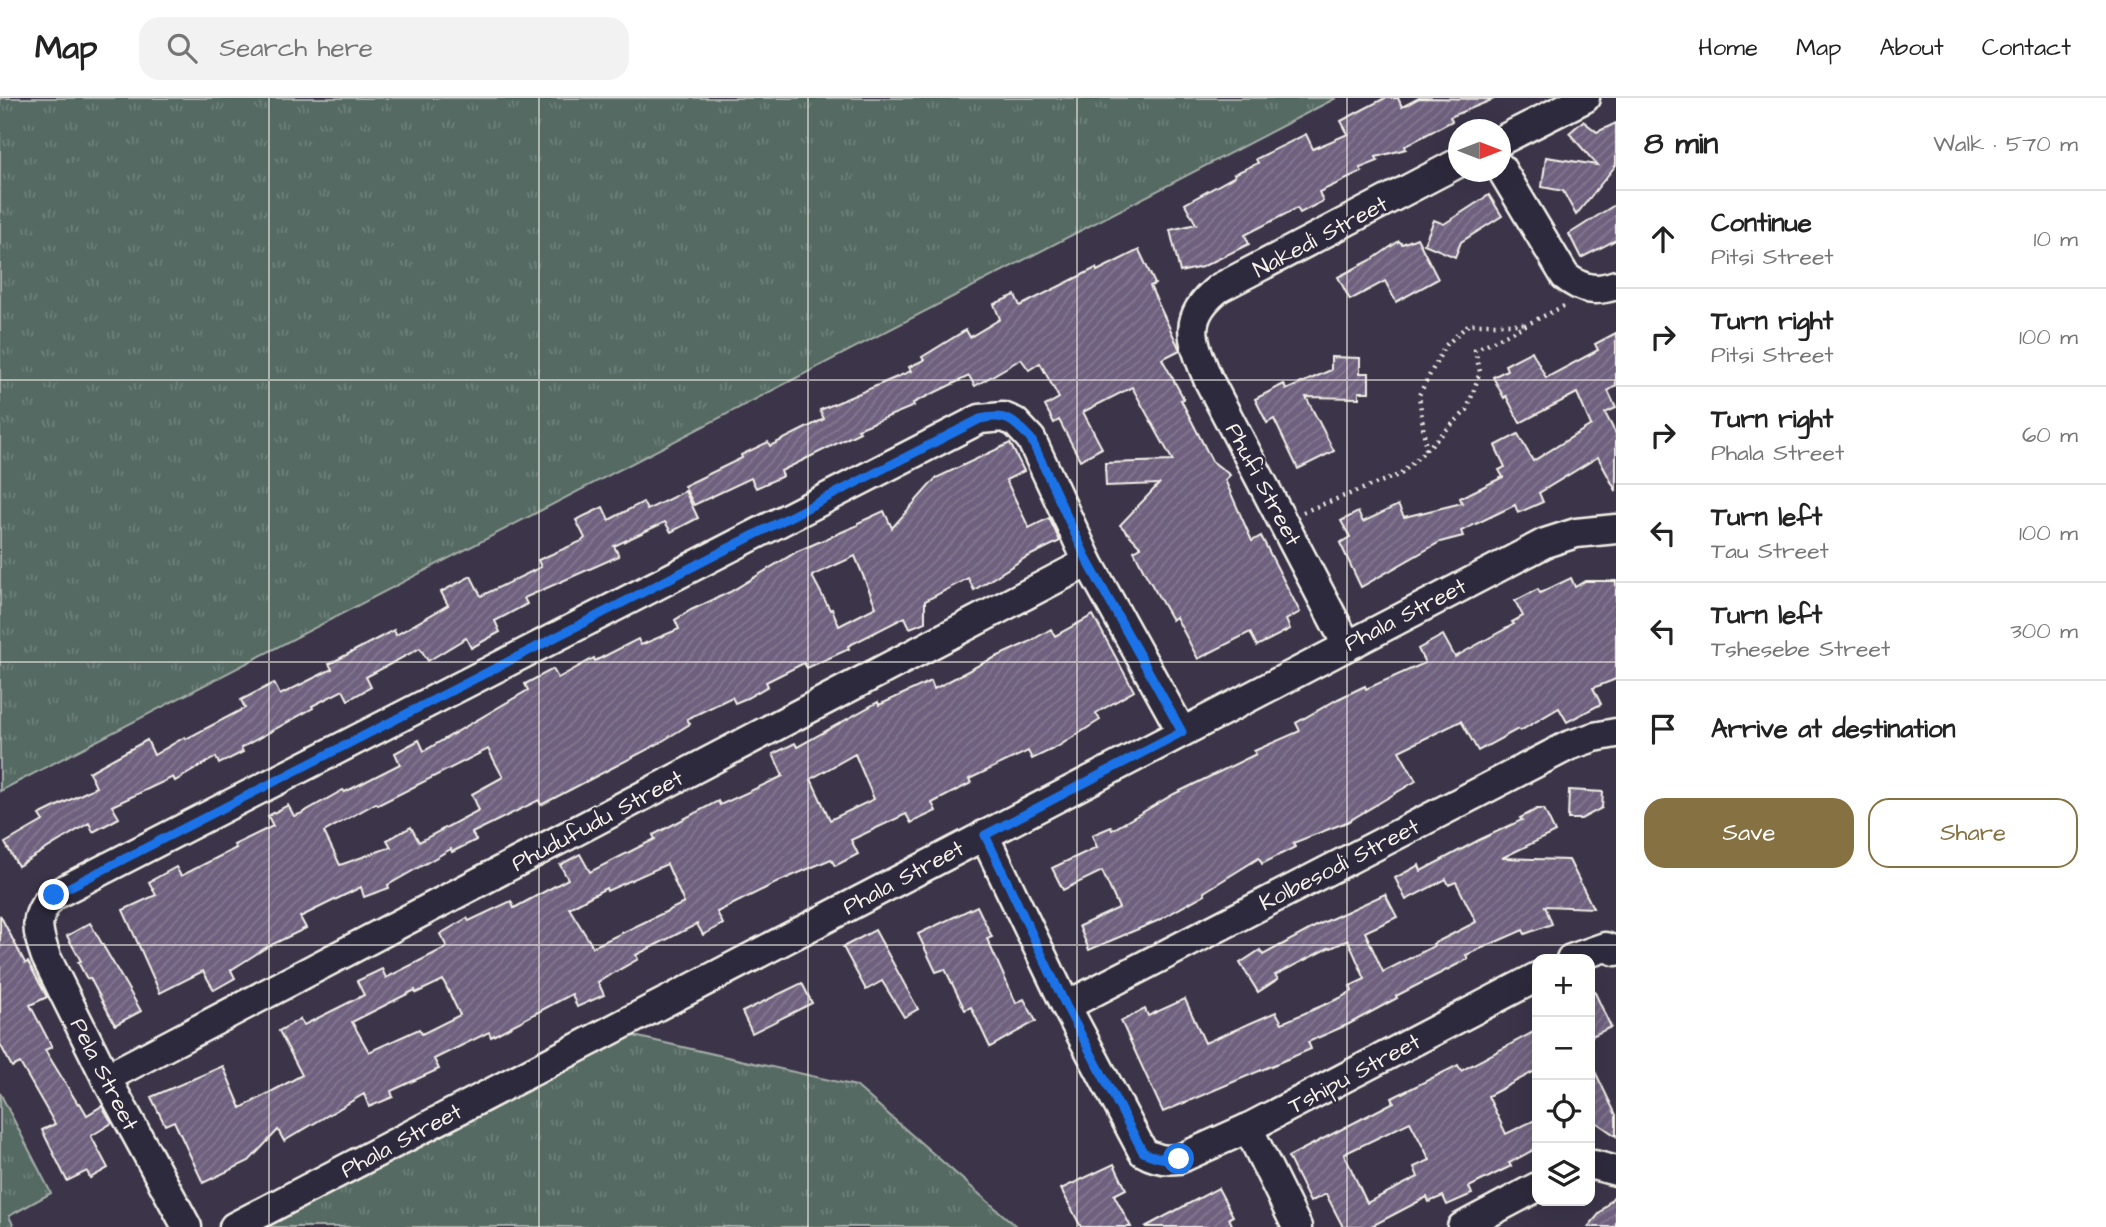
<!DOCTYPE html>
<meta charset="utf-8">
<style>
:root{--surface:#fff;--page:#f2f2f2;--text:#222;--muted:#767676;--line:#e0e0e0;--accent:#857141}
body{margin:0;font-family:"Architects Daughter",sans-serif;background:var(--page);color:var(--text)}
.controls{position:absolute;right:21px;bottom:21px;display:grid;overflow:hidden;border-radius:14px;box-shadow:0 7px 28px #0002}
.controls button{width:63px;height:63px;display:grid;place-items:center;padding:0;border:0;border-bottom:2px solid var(--line);background:var(--surface);color:var(--text);font:35px sans-serif}
.compass{position:absolute;left:1448px;top:21px;width:63px;height:63px;border-radius:50%;background:var(--surface);box-shadow:0 7px 28px #0002;rotate:90deg}
.stop{position:absolute;width:21px;height:21px;margin:-16px;border:5px solid #1a73e8;border-radius:50%;background:#fff}
.stop.end{background:#1a73e8;border-color:#fff;box-shadow:0 2px 7px #0008}
.list{margin:0;padding:0;list-style:none}
h2{display:flex;justify-content:space-between;align-items:center;height:91px;margin:0;padding:0 28px;font-size:30px}
h2 small{font-size:23px;font-weight:400;color:var(--muted)}
.list li{display:grid;grid-template-columns:46px 1fr auto;gap:21px;align-items:center;box-sizing:border-box;height:98px;padding:0 28px;border-top:2px solid var(--line)}
.list b{display:block;font-size:26px;white-space:nowrap}
.list p{margin:0;font-size:23px;white-space:nowrap;color:var(--muted)}
.list em{font-size:23px;font-style:normal;color:var(--muted)}
.actions{display:flex;gap:14px;padding:21px 28px}
.actions a{flex:1;padding:16px 0;border:2px solid var(--accent);border-radius:21px;text-align:center;font-size:24px;color:var(--accent)}
.actions .main{background:var(--accent);color:#fff}
.icon{flex:none;width:38px;height:38px;fill:none;stroke:currentColor;stroke-width:2;stroke-linecap:round;stroke-linejoin:round}
.map{position:relative;flex:none;width:1616px;height:1129px;overflow:hidden}
header{display:flex;align-items:center;gap:42px;box-sizing:border-box;height:98px;padding:0 35px;background:var(--surface);border-bottom:2px solid var(--line)}
header strong{font-size:33px}
nav{display:flex;gap:38px;margin-inline-start:auto;font-size:24px}
.search{width:490px;height:63px;background:var(--page);display:flex;align-items:center;gap:18px;box-sizing:border-box;padding:0 24px;border-radius:21px;color:var(--muted);font-size:26px}
main{display:flex}
aside{flex:1;background:var(--surface)}
.map>svg:first-child{display:block}
.grass{fill:url(#grass-tufts);stroke:#a4aea6;stroke-width:2}
.building{fill:url(#building-hatch);stroke:#f4f1e8;stroke-width:2;fill-rule:evenodd}
.lines{fill:none;stroke-linecap:round;stroke-linejoin:round}
.minor-casing{stroke:#f4f1e8;stroke-width:33}
.path{stroke:#f4f1e8;stroke-width:4.5;stroke-dasharray:2 5;stroke-linecap:butt}
.minor{stroke:#2f2a3d;stroke-width:28}
.route{stroke:#1a73e8;stroke-width:9}
.grid{fill:none;stroke:#f4f1e8;stroke-width:2;stroke-opacity:0.55}
.labels{text-anchor:middle;stroke-width:5;stroke-linejoin:round;paint-order:stroke}
.street-label{font-size:23px;fill:#f4f1e8;stroke:#2f2a3d}
</style>
<header>
<strong>Map</strong>
<div class="search"><svg class="icon" aria-label="search" viewBox="0 0 24 24"><circle cx="10" cy="10" r="6"/><path d="M15 15l6 6"/></svg>Search here</div>
<nav><a>Home</a><a>Map</a><a>About</a><a>Contact</a></nav>
</header>
<main>
<div class="map">
<svg width="1616" height="1129" viewBox="0 0 1616 1129">
<defs>
<pattern id="grass-tufts" width="24" height="20" patternUnits="userSpaceOnUse" patternTransform="scale(1.75)"><rect width="24" height="20" fill="#556a64"/><path d="M3 7l-1-3M5 7V3M7 7l1-3M15 17l-1-3M17 17v-4M19 17l1-3" fill="none" stroke="#6e807a"/></pattern>
<pattern id="building-hatch" width="6" height="6" patternUnits="userSpaceOnUse" patternTransform="scale(1.75)"><rect width="6" height="6" fill="#6e617e"/><path d="M-1 1l2-2M0 6l6-6M5 7l2-2" fill="none" stroke="#837890"/></pattern>
</defs>
<rect width="100%" height="100%" fill="#3c354a"/>
<filter id="ink" filterUnits="userSpaceOnUse"><feTurbulence type="fractalNoise" baseFrequency=".0143" numOctaves="2"/><feDisplacementMap in="SourceGraphic" scale="14" xChannelSelector="R" yChannelSelector="G"/><feConvolveMatrix kernelMatrix="1 2 1 2 8 2 1 2 1" color-interpolation-filters="sRGB"/></filter>
<g filter="url(#ink)">
<g class="grass">
<path d="M0 0H1336L0 693Z"/>
<path d="M607 932 856 988 1017 1129H246Z"/>
<path d="M0 995 51 1095 9 1118 14 1129H0Z"/>
</g>
<g class="building">
<path d="M1385 0H1398L1402 9 1419 0 1494 1 1450 19 1452 23 1405 48 1406 51 1376 59 1378 63 1360 70 1362 74 1319 94 1323 103 1300 115 1297 110 1245 137 1249 146 1202 169 1180 174 1170 132 1196 126 1185 106 1235 78 1234 76 1258 65 1256 61 1306 36 1313 51 1348 36 1341 23Z"/>
<path d="M1583 23 1597 34 1616 25V67L1576 117 1563 93 1542 89 1546 59 1597 67 1569 35Z"/>
<path d="M1489 97 1502 118 1461 144 1455 159 1424 146 1434 122 1444 126Z"/>
<path d="M1616 106V142L1581 160 1569 136Z"/>
<path d="M1417 140 1438 181 1396 204 1385 183 1350 202 1338 179 1373 161 1399 143 1402 146Z"/>
<path d="M1139 152 1155 186 1150 188 1180 252 1162 261 1184 301 1181 302 1212 363 1230 377 1225 382 1252 443 1261 438 1300 514 1286 522 1290 531 1257 548 1250 534 1198 561 1176 519 1172 522 1145 475 1134 453 1141 449 1120 427 1159 386 1106 388 1105 365 1173 363 1132 289 1083 314 1102 350 1080 362 1059 322 1054 325 1045 308 1059 300 1040 265 1029 272 1021 261 975 288 969 278 913 305 914 308 858 331 860 334 781 373 783 378 756 390 751 380 694 407 684 388 742 360 741 357 768 344 770 348 824 321 820 312 911 273 909 269 924 262 922 259 966 232 970 239 1000 221 994 206 1015 197 1020 208 1096 170 1097 173Z"/>
<path d="M1616 235V288L1608 293 1616 310 1605 315 1616 336V393L1598 359 1539 395 1543 404 1518 415 1515 407 1461 433 1463 438 1440 444 1361 489 1340 445 1350 439 1341 423 1358 414 1363 424 1398 407 1404 419 1462 405 1460 400 1503 379 1499 372 1505 369 1495 348 1518 336 1533 363 1591 327 1577 295 1520 325 1506 298 1504 300 1493 279 1507 272 1505 267 1532 253 1546 280 1598 252 1595 246Z"/>
<path d="M1331 259 1360 260V275H1369V294H1359V300L1306 299 1334 353 1298 371 1274 321 1267 325 1255 301 1284 286 1286 292 1331 272Z"/>
<path d="M1010 345 1024 373 1006 382 1029 430 1049 420 1060 443 1025 460 974 492 968 480 925 503V524L910 530 905 519 848 548 849 551 807 570 804 565 766 584 768 588 747 600 735 605 732 599 687 621 690 626 656 647 541 707 539 702 472 735 476 742 452 754 451 751 388 787 389 790 364 799 361 789 300 819 306 830 267 849 231 872 235 880 214 892 203 873 160 895 123 812 156 797 149 784 176 769 181 778 236 750 234 747 273 728 268 718 288 707 294 718 300 716 343 692 345 694 400 666 395 655 419 642 424 653 528 592 525 586 553 571 558 580 594 560 595 563 638 541 641 547 679 531 675 522 691 512 730 494 798 453 858 427V425L884 413 892 430 936 380ZM855 458 876 509 839 528 832 511 830 512 812 478ZM488 651 503 679 472 696 479 712 419 744 411 729 387 742 391 749 340 767 324 734 376 705 378 707Z"/>
<path d="M685 393 698 420 671 434 665 424 614 448 619 458 524 500 527 506 495 523 500 534 471 550 466 540 428 563 420 550 366 579 371 589 348 602 343 592 312 608 313 610 241 650 243 654 219 666 216 659 175 683 173 679 112 708 119 720 93 734 89 725 18 768 5 745 43 723 39 717 96 689 89 674 147 642 154 657 185 639 186 641 245 610 241 602 274 585 280 597 332 571 329 566 394 532 396 537 448 507 441 494 471 478 481 498 541 469 538 462 582 443 585 440 576 422 603 409 609 422 643 404 647 412Z"/>
<path d="M1571 480 1575 489 1585 483H1616V581L1593 590 1601 606 1567 624 1559 610 1520 633 1518 631 1478 653 1461 623 1399 653 1416 683 1347 724 1293 745 1295 749 1262 766 1259 760 1204 794 1205 796 1157 823 1089 852 1079 828 1119 810 1102 773 1063 792 1052 770 1097 749 1092 737 1111 729 1112 732 1174 696 1256 656 1254 653 1300 633 1296 625 1338 601 1365 588 1366 591 1425 565 1418 551 1443 537 1455 559 1514 526 1512 524 1523 518 1515 503 1538 491 1540 495Z"/>
<path d="M1093 517 1134 593 1096 615 1100 622 1057 649 1032 661 1028 653 969 681 971 685 932 705 936 713 911 725 906 716 851 742 858 756 835 768 831 761 780 783 717 814 723 826 703 837 697 826 636 857 638 861 598 884 604 897 577 909 572 896 491 939 489 934 434 961 439 971 391 993 393 999 369 1009 364 996 284 1043 278 1032 249 1063 203 1085 174 1023 165 1027 151 999 223 968 241 1010 302 977 279 933 300 921 304 927 364 897 357 883 382 871 386 880 447 849 440 836 467 820 469 823 511 803 514 810 568 781 560 767 580 756 590 774 655 741 653 737 718 703 720 707 783 678 773 656 795 645 797 649 878 604 879 607 931 583 934 591 983 565 1027 545 1051 531 1055 538ZM855 656 874 701 830 722 811 681ZM667 766 684 805 593 849 569 810 606 790 607 793ZM443 882 460 917 422 936 419 931 369 954 352 924 415 892 416 895Z"/>
<path d="M1569 692 1603 694 1602 710 1581 721H1568Z"/>
<path d="M1537 711H1544L1555 734 1502 760 1569 762 1593 810 1545 808 1552 826 1525 836 1523 832 1466 857 1468 861 1396 898 1397 900 1349 926 1308 944 1311 951 1163 1014 1121 923 1145 911 1148 918 1185 901 1205 945 1276 914 1282 925 1340 900 1352 893 1350 888 1365 881 1348 842 1331 850 1330 849 1275 877 1278 881 1258 894 1240 865 1260 852 1263 857 1320 826 1385 796 1397 819 1365 834 1383 874 1434 848 1433 846 1476 824 1456 784 1449 787 1446 781 1406 802 1395 780 1419 767 1421 773 1479 742 1522 722 1520 720Z"/>
<path d="M977 808 992 839 987 841 1016 905 1024 901 1036 923 990 949 971 909 965 912 945 871 936 874 918 836Z"/>
<path d="M0 817 25 865 28 864 47 899 30 907 52 949 45 952 78 1006 80 1005 87 1017 102 1008 112 1025 91 1038 108 1070 90 1080 87 1073 67 1083 42 1032 55 1026 20 965 12 969 0 946Z"/>
<path d="M90 825 141 913 115 927 90 880 87 881 78 864 81 863 67 838Z"/>
<path d="M875 832 918 911 904 919 882 883 866 892 843 849Z"/>
<path d="M1590 884 1611 929 1590 939Z"/>
<path d="M802 885 812 905 752 935 742 914Z"/>
<path d="M1537 932V972L1488 998 1506 1036 1537 1021V1050L1509 1065 1511 1068 1469 1089 1472 1096 1447 1107 1443 1098 1429 1104 1427 1099 1370 1129H1343L1326 1096 1310 1104 1288 1059 1394 1004 1392 1000 1458 967 1461 973ZM1410 1024 1430 1062 1414 1069 1418 1079 1367 1105 1344 1056Z"/>
<path d="M1590 963 1616 1017V1038L1590 1020Z"/>
<path d="M1114 1066 1126 1091 1114 1097 1131 1129H1081L1061 1091Z"/>
<path d="M1218 1090 1233 1118 1229 1120 1233 1129H1145Z"/>
<path d="M1616 1096V1129H1588Z"/>
</g>
<g class="lines">
<g class="minor-casing">
<g id="minor">
<path d="M1500 43 1585 0"/>
<path d="M1500 69 1565 178C1582 192 1596 194 1616 187"/>
<path d="M1347 547 1208 281C1192 242 1181 220 1219 190L1458 65"/>
<path d="M984 737 1066 908 1143 1054C1155 1061 1165 1063 1179 1061L1248 1030 1537 879"/>
<path d="M1571 861 1605 849 1616 853"/>
<path d="M1066 908 1568 648 1594 639 1616 635"/>
<path d="M106 980 1088 464"/>
<path d="M1248 1030 1297 1129"/>
<path d="M1590 1068 1594 1067 1616 1073"/>
<path d="M187 1129 106 980 46 859C37 833 32 818 54 797L980 321 1003 319 1015 324 1031 341 1088 464 1182 634"/>
<path d="M234 1129 1545 445 1576 435 1616 431"/>
<path d="M1462 1129 1537 1089"/>
</g>
</g>
<g class="path">
<path d="M1426 352 1419 297 1445 248 1469 226H1527"/>
<path d="M1303 414 1401 376 1467 312 1480 274 1475 252 1564 208"/>
</g>
<use href="#minor" class="minor"/>
</g>
</g>
<g class="lines" filter="url(#ink)">
<path class="route" d="M54 797 980 321C1006 315 1013 322 1031 341L1088 464 1182 634 985 737 1066 908 1143 1054C1155 1060 1165 1062 1179 1061"/>
</g>
<path class="grid" d="M269 0V1129M539 0V1129M808 0V1129M1077 0V1129M1347 0V1129M0 282H1616M0 564H1616M0 847H1616"/>
<g class="labels">
<g class="street-label">
<text transform="translate(1320 138) rotate(-28)" y="8">Nakedi Street</text>
<text transform="translate(1264 386) rotate(62)" y="8">Phufi Street</text>
<text transform="translate(1405 516) rotate(-27)" y="8">Phala Street</text>
<text transform="translate(597 722) rotate(-28)" y="8">Phudufudu Street</text>
<text transform="translate(1339 766) rotate(-27)" y="8">Kolbesodi Street</text>
<text transform="translate(903 779) rotate(-28)" y="8">Phala Street</text>
<text transform="translate(1354 975) rotate(-28)" y="8">Tshipu Street</text>
<text transform="translate(105 976) rotate(63)" y="8">Pela Street</text>
<text transform="translate(401 1042) rotate(-28)" y="8">Phala Street</text>
</g>
</g>
</svg>
<div class="controls">
<button>+</button>
<button>−</button>
<button><svg class="icon" aria-label="locate" viewBox="0 0 24 24"><circle cx="12" cy="12" r="6"/><path d="M12 2v4M12 18v4M2 12h4M18 12h4"/></svg></button>
<button><svg class="icon" aria-label="layers" viewBox="0 0 24 24"><path d="M12 4l9 5-9 5-9-5zM3 14l9 5 9-5"/></svg></button>
</div>
<svg class="compass" viewBox="-18 -18 36 36"><path d="M0-13l5 13h-10z" fill="#e53935"/><path d="M0 13l5-13h-10z" fill="#767676"/></svg>
<div class="stop" style="left:1179px;top:1061px"></div>
<div class="stop end" style="left:54px;top:797px"></div>
</div>
<aside>
<h2>8 min<small>Walk · 570 m</small></h2>
<ul class="list">
<li><svg class="icon" aria-label="ahead" viewBox="0 0 24 24"><path d="M12 20V5M6 11l6-6 6 6"/></svg><div><b>Continue</b><p>Pitsi Street</p></div><em>10 m</em></li>
<li><svg class="icon" aria-label="right" viewBox="0 0 24 24"><path d="M7 20v-9h11M14 6l5 5-5 5"/></svg><div><b>Turn right</b><p>Pitsi Street</p></div><em>100 m</em></li>
<li><svg class="icon" aria-label="right" viewBox="0 0 24 24"><path d="M7 20v-9h11M14 6l5 5-5 5"/></svg><div><b>Turn right</b><p>Phala Street</p></div><em>60 m</em></li>
<li><svg class="icon" aria-label="left" viewBox="0 0 24 24"><path d="M17 20v-9H6M10 6l-5 5 5 5"/></svg><div><b>Turn left</b><p>Tau Street</p></div><em>100 m</em></li>
<li><svg class="icon" aria-label="left" viewBox="0 0 24 24"><path d="M17 20v-9H6M10 6l-5 5 5 5"/></svg><div><b>Turn left</b><p>Tshesebe Street</p></div><em>300 m</em></li>
<li><svg class="icon" aria-label="arrive" viewBox="0 0 24 24"><path d="M6 21V4h12l-3 4 3 4H6"/></svg><div><b>Arrive at destination</b></div></li>
</ul>
<div class="actions"><a class="main">Save</a><a>Share</a></div>
</aside>
</main>
